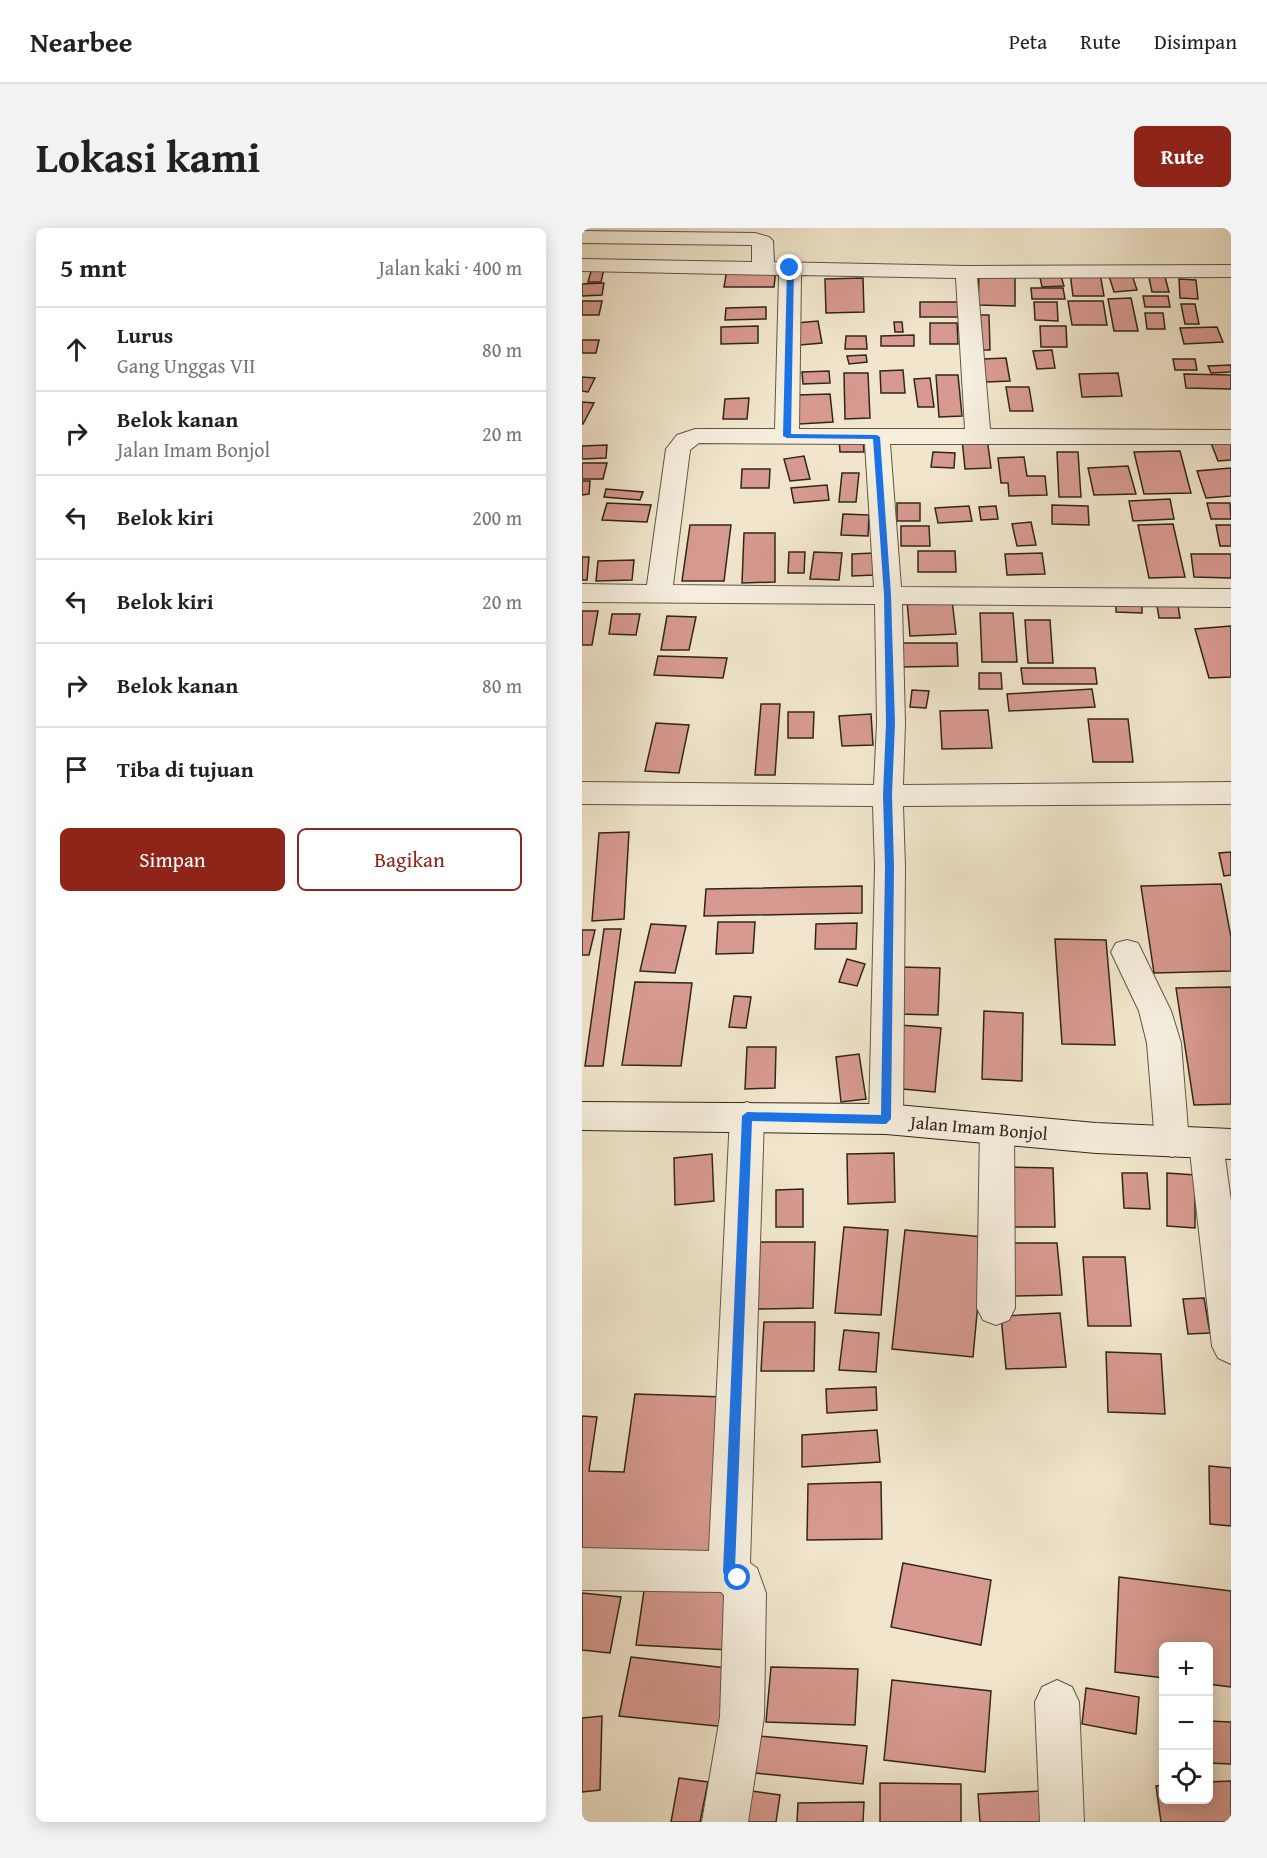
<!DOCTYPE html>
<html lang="id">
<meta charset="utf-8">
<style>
:root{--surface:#fff;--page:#f2f2f2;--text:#202124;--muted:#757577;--line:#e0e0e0;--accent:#8f2418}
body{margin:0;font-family:"Gentium Book Plus",serif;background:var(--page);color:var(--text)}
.controls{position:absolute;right:18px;bottom:18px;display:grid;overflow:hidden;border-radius:9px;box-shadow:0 3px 15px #0003}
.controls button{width:54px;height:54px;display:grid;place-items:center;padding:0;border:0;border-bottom:2px solid var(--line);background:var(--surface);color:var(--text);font:30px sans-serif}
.stop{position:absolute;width:18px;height:18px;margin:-14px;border:4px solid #1a73e8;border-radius:50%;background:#fff}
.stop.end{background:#1a73e8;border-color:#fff;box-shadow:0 2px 6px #0008}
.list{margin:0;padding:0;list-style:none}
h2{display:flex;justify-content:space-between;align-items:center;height:78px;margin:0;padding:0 24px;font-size:26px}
h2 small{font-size:20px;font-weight:400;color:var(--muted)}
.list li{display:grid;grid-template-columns:39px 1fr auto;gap:18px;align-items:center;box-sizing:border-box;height:84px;padding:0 24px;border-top:2px solid var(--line)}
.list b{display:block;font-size:22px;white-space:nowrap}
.list p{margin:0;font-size:20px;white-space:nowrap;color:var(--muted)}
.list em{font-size:20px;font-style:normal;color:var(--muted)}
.actions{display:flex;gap:12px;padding:18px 24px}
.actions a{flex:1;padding:14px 0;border:2px solid var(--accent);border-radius:9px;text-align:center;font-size:21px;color:var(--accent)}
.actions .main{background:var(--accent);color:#fff}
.icon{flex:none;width:33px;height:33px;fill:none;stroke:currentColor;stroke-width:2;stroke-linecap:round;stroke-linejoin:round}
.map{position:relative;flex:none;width:649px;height:1594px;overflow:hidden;border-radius:9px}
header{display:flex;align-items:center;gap:36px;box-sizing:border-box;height:84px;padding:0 30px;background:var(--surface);border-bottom:2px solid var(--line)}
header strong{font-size:28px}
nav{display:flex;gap:33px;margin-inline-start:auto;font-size:21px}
.intro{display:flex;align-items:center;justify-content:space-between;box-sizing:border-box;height:144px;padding:0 36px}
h1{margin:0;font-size:42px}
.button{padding:15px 27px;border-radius:9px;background:var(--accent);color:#fff;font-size:21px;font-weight:700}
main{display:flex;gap:36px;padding:0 36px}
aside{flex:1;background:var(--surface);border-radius:9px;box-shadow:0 3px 15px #0003}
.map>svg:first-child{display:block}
.building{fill:#d89a90;stroke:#30261c;stroke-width:1.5}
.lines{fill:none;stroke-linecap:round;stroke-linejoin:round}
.street-casing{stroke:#605648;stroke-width:2}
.secondary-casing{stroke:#30261c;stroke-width:2}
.street{fill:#f6efde;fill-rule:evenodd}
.secondary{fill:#f6efde;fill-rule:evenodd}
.route{fill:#1a73e8}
.labels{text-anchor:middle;stroke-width:4.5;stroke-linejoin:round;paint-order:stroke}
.street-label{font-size:18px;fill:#30261c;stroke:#f6efde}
</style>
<header>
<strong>Nearbee</strong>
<nav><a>Peta</a><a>Rute</a><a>Disimpan</a></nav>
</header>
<div class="intro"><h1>Lokasi kami</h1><a class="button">Rute</a></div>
<main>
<aside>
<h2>5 mnt<small>Jalan kaki · 400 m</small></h2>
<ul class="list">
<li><svg class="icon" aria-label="ahead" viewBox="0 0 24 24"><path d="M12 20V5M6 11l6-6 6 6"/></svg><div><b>Lurus</b><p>Gang Unggas VII</p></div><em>80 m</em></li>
<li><svg class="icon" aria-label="right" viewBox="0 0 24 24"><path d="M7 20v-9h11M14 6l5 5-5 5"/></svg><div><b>Belok kanan</b><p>Jalan Imam Bonjol</p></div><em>20 m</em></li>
<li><svg class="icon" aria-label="left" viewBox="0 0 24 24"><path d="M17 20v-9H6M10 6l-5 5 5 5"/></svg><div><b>Belok kiri</b></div><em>200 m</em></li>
<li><svg class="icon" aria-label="left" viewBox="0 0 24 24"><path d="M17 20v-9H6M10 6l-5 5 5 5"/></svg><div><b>Belok kiri</b></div><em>20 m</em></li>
<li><svg class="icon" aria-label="right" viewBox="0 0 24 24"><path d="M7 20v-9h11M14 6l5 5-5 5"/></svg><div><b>Belok kanan</b></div><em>80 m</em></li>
<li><svg class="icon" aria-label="arrive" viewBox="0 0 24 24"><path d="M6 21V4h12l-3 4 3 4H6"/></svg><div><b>Tiba di tujuan</b></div></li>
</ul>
<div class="actions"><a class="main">Simpan</a><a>Bagikan</a></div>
</aside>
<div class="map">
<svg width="649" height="1594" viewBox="0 0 649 1594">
<rect width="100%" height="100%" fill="#f1e6cc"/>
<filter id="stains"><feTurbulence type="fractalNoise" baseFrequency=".00333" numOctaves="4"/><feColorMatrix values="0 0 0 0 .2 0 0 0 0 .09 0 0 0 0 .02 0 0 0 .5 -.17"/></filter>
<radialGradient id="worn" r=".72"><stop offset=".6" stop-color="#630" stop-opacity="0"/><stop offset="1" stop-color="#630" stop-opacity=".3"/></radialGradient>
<g class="building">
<path d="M10 40 22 41 19 54H6Z"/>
<path d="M145 41H194L192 59H142Z"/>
<path d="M457 45H478L482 58 460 59Z"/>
<path d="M488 45H518L522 68H491Z"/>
<path d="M566 45H582L587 64H570Z"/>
<path d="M397 47 433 48V78L396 77Z"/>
<path d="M550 47 555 62 532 64 527 48Z"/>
<path d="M281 50 282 84 244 85 243 51Z"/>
<path d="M597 51 614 52 616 71 598 70Z"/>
<path d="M22 55 20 67 0 68V56Z"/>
<path d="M449 60H481L483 71H450Z"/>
<path d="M561 68H586L588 79H563Z"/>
<path d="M549 70 556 103H532L526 71Z"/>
<path d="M0 73H20L17 87H0Z"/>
<path d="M486 73H521L525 97H490Z"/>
<rect x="338" y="74" width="41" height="15"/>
<path d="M452 74H475L476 93 453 92Z"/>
<path d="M599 76H613L617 96H603Z"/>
<path d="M184 79V91L143 92 144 80Z"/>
<path d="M563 85H581L583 101H565Z"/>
<path d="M398 87H407L408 122H399Z"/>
<path d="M236 93 240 115 218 117 214 95Z"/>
<path d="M312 94H320L321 104H313Z"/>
<path d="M348 95H375L376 116H348Z"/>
<path d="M176 98V115L139 116V99Z"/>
<path d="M458 98H484L485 119H459Z"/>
<path d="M635 99 641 114 602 116 598 100Z"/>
<path d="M332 107V118H299V108Z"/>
<path d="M264 108H284L285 121H263Z"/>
<path d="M0 112H17L14 125H0Z"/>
<path d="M470 122 473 140 455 141 451 123Z"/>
<path d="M284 127 285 134 267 136 265 128Z"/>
<path d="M424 130 428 153 404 154 401 131Z"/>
<path d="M591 131H613L615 142H593Z"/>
<path d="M649 137V144L629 145 626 138Z"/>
<path d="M321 142 323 165H299L298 143Z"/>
<path d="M247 143 248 155 221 156 220 144Z"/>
<path d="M262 145H286L288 190 263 191Z"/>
<path d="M536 145 540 168 500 169 497 146Z"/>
<path d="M602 146 649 147V161L604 160Z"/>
<path d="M354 147H376L380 188 357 189Z"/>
<path d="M0 149 13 150 6 164 0 163Z"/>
<path d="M348 150 352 179H336L332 151Z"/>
<path d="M424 159H447L451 183H428Z"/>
<path d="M248 166 251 194 217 196 215 167Z"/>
<path d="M167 170 165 191H141L143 171Z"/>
<path d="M0 174 12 175 1 196H0Z"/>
<path d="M281 210 282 224H258L257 211Z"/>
<path d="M405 210 409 240 383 241 380 211Z"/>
<path d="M649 214V232L636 233 629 215Z"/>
<path d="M25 217 24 230 0 231V218Z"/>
<path d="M598 223 609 265 562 266 552 224Z"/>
<path d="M351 224 373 225 372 240 349 239Z"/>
<path d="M475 224H496L499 269H477Z"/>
<path d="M222 228 228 251 208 253 202 231Z"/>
<path d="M442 229 445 248H463L465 267 427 268 426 255H419L416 230Z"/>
<path d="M0 235H25L21 251H0Z"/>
<path d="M546 238 554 266 512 267 506 240Z"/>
<path d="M649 240V268L624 270 615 243Z"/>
<path d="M160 241H188L187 260H159Z"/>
<path d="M260 245H277L274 274H257Z"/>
<path d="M0 253H8L7 266 0 267Z"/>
<path d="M245 257 247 272 212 275 209 260Z"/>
<path d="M24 261 61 264 58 272 22 269Z"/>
<path d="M588 271 592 291 551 293 547 273Z"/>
<path d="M25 275 69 277 65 294 20 292Z"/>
<rect x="315" y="275" width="23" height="18"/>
<path d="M625 275H648L649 291H629Z"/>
<path d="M470 277 506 278 507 297 470 296Z"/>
<path d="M387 278 390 293 356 295 353 280Z"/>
<path d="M414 278 416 291 399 292 397 279Z"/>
<path d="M261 286 287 287 286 308 259 307Z"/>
<path d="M449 294 454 317 435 318 430 296Z"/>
<path d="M591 296 603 349 567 350 556 297Z"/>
<path d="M108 297H149L142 353H100Z"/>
<path d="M634 297H649V318H638Z"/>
<path d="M319 298H347L348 318H319Z"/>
<path d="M162 305H193V354L160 355Z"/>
<path d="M336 323H373L374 344H336Z"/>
<path d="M207 324H223L222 345H206Z"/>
<path d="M232 324 260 325 257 352 228 351Z"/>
<path d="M292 325V347L270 348V326Z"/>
<path d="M460 325 463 346 425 347 423 326Z"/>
<path d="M609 326H649V350L612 349Z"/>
<path d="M0 329H7L5 352H0Z"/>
<path d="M52 332 50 352 14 353 16 333Z"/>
<path d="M574 371H595L598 390H577Z"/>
<path d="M370 372 374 406 328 408 325 373Z"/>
<path d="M534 373 560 374V385L534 384Z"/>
<path d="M0 383H16L10 417H0Z"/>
<path d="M398 385H431L435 434H400Z"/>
<path d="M30 386H58L54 407 27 406Z"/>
<path d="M85 388 114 389 107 422H79Z"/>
<path d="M443 392H468L471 435H446Z"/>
<path d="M649 398V449L627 450 613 401Z"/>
<path d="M318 415H375L376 438 318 439Z"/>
<path d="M76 428 145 430 141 450 72 447Z"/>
<path d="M439 440H513L515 456H441Z"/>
<path d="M397 445H419L420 461H397Z"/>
<path d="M510 461 513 479 427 483 425 466Z"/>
<path d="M330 462 347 463 344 480 328 479Z"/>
<path d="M179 476H198L193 547H173Z"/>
<path d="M406 482 410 520 360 521 358 483Z"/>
<path d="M206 484H232L231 510H206Z"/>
<path d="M289 486 291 517 260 518 257 488Z"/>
<path d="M506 491H546L551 534H511Z"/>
<path d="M74 495 107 497 97 545 63 543Z"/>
<path d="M47 604 42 691 10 693 17 605Z"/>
<path d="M649 624V647L642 648 637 625Z"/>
<path d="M639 656 649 709V743L572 745 559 658Z"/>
<path d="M280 658V685L122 688 124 661Z"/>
<path d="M136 694H173L171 725 134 726Z"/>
<path d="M275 695 274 721H233L234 696Z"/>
<path d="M69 696 104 698 93 745 58 743Z"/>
<path d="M22 701H39L21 838H3Z"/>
<path d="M0 702H13L7 727H0Z"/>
<path d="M473 711 524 712 533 817 480 816Z"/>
<path d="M265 731 283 736 275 758 257 754Z"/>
<path d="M318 739 358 740 356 787 315 786Z"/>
<path d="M53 754 110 755 99 838 40 837Z"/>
<path d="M649 759V876L612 877 594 760Z"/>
<path d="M152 768 169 769 164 800 147 799Z"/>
<path d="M402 783 441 785 440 853 400 851Z"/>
<path d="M317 797 359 800 353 864 310 860Z"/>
<path d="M165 819H194L193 860 163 861Z"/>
<path d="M277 826 284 871 259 874 254 829Z"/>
<path d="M312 925 313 974 266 976 265 926Z"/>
<path d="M130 926 132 973 93 977 92 930Z"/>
<path d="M425 939 471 940 473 999H425Z"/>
<path d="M540 945H565L568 981 542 980Z"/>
<path d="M585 945 613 947V1000L585 998Z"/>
<path d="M221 961V999H194V962Z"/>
<path d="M262 999 306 1002 299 1087 253 1085Z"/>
<path d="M323 1002 402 1009 391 1129 310 1121Z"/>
<path d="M178 1014H233L231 1080 175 1081Z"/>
<path d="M426 1015H475L480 1067 430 1068Z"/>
<path d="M501 1029H543L549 1098H506Z"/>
<path d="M622 1070 628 1105 606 1106 601 1071Z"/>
<path d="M478 1085 484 1139 424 1141 419 1088Z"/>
<path d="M182 1094H233L232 1143H179Z"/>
<path d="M262 1102 297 1105 294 1144 257 1142Z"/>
<path d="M524 1124 579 1126 583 1186 526 1184Z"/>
<path d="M294 1159 295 1182 245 1185 244 1161Z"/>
<path d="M53 1166 142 1169 134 1329 0 1323V1188L15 1189 7 1243 42 1244Z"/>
<path d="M295 1202 298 1234 220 1239V1207Z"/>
<path d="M627 1238 649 1240V1298L628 1296Z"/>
<path d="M299 1254 300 1311 225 1312 226 1256Z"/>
<path d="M321 1335 409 1352 399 1417 309 1399Z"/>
<path d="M537 1349 649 1363V1459L626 1456V1418H582V1450L533 1444Z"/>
<path d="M63 1356 154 1361 147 1422 54 1417Z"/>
<path d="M0 1365 39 1369 28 1425 0 1422Z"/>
<path d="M49 1429 153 1441 144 1499 37 1488Z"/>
<path d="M189 1439 276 1441 273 1497 184 1494Z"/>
<path d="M310 1452 409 1463 403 1544 302 1532Z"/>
<path d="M504 1460 557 1469 554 1506 500 1496Z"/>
<path d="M20 1488 18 1562 0 1564V1490Z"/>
<path d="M626 1493 649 1494V1536L626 1535Z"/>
<path d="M167 1507 285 1518 281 1556 163 1544Z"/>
<path d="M97 1550 126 1554 118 1594H89Z"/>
<path d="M649 1553V1594H579L574 1558 582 1557V1572H626V1554Z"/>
<path d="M298 1555 379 1556V1594H298Z"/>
<path d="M163 1562 198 1567 194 1594H158Z"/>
<path d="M460 1563 463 1594H398L396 1566Z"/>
<path d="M282 1574 281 1594H215L216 1575Z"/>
</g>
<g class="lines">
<g class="street-casing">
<g id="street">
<path d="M0 3 173 5 187 9 191 13 192 34 384 38 649 37V49L395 50 408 201 649 202V216H308L319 359 649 361V379L320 376 323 495 321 557 649 554V576L321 578 323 639 321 891 316 901 304 906 292 901 287 891 293 639 291 578 0 576V554L292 557 295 495 293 376 0 374V356L65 357 84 221 95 207 113 201H193L197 47 0 43V31L170 34V17L0 15ZM219 47 374 50 383 201H217ZM117 215 283 216 292 359 91 357 108 222Z"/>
<path d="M545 712 556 715 589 783 599 815 607 914 612 905 624 900 636 905 641 915 649 973V1136L636 1130 630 1118 607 915 602 924 590 929 578 924 573 914 565 815 557 783 529 724 534 715Z"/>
<path d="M165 874 177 878 182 888 168 1335 175 1340 184 1365 182 1489 166 1594H120L138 1489 142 1367 139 1364 0 1362V1320L127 1323 148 888 153 878Z"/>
<path d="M415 887 427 892 432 902 433 1080 427 1092 414 1097 401 1092 395 1080 398 902 403 892Z"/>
<path d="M475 1452 490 1459 497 1474 502 1594H458L453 1474 460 1459Z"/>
</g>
</g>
<g class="secondary-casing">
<path id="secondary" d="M0 874 304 876 514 895 649 901V931L514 925 304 906 0 902Z"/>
</g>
<use href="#street" class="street"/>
<use href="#secondary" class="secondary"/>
</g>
<path class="route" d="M208 39 212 40 209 206 295 207 298 209 309 367 313 495 310 567 312 639 309 891 304 896 170 893 153 1341 162 1350 156 1356 143 1348 141 1344 160 888 165 884 299 887 303 639 301 567 304 495 302 367 291 211 205 210 201 208 205 40Z"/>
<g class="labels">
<g class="street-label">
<text transform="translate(397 900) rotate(5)" y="6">Jalan Imam Bonjol</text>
</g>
</g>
<rect width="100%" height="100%" filter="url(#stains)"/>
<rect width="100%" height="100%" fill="url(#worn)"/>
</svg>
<div class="controls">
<button>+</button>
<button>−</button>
<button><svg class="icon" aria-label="locate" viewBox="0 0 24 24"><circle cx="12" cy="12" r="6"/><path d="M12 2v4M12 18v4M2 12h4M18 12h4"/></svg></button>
</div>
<div class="stop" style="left:156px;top:1350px"></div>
<div class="stop end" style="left:208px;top:40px"></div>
</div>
</main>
